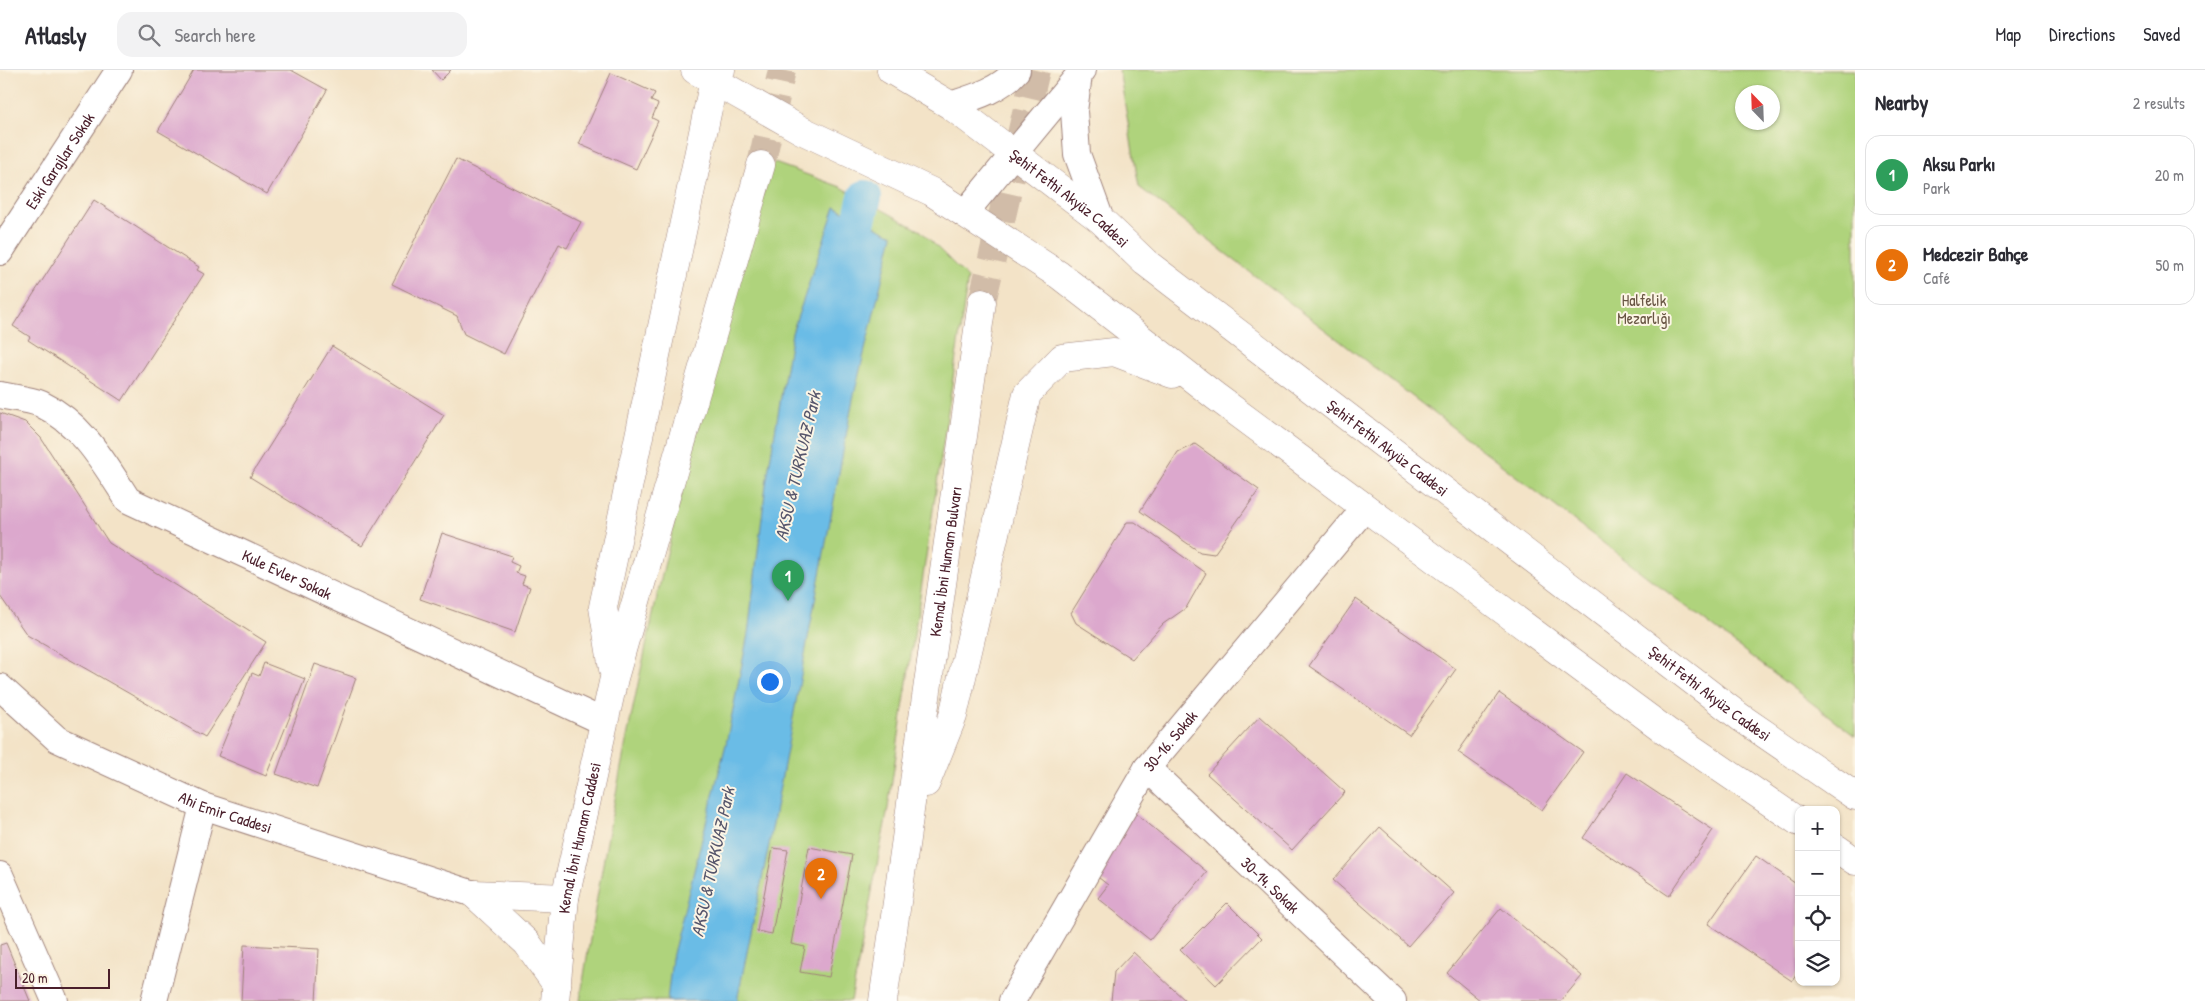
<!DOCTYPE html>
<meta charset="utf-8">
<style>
:root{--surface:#fff;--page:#f2f2f3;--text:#2b2b33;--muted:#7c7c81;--line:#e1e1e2;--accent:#ea580c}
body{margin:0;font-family:"Patrick Hand",sans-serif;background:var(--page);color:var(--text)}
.controls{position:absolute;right:15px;bottom:15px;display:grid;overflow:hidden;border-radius:10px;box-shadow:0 1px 4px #0004}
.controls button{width:45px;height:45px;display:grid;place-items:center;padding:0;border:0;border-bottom:1px solid var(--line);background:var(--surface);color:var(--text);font:25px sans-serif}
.compass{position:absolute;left:1735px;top:15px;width:45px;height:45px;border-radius:50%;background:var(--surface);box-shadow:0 1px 4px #0004;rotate:337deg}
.scale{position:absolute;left:15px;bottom:12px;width:95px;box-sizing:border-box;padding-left:5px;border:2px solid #4a1f2b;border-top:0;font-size:14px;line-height:18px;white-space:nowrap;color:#4a1f2b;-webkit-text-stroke:4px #fcf5e5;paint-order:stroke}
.you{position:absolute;left:769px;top:611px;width:18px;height:18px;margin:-12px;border:4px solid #fff;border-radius:50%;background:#1a73e8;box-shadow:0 0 0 8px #1a73e833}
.badge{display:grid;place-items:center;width:32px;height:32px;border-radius:50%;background:var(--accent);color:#fff;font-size:16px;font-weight:700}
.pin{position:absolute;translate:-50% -41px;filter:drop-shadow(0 1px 2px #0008)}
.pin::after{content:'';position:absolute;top:26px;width:18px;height:15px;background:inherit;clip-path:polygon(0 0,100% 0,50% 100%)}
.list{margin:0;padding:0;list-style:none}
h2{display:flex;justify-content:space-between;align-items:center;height:65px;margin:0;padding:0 20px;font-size:21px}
h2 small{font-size:16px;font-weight:400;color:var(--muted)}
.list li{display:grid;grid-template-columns:32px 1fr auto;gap:15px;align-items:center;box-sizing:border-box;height:80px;margin:0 10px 10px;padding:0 10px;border:1px solid var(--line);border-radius:15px}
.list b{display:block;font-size:19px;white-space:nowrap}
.list p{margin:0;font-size:16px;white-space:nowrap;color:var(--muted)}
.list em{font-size:16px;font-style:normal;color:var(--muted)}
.icon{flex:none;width:28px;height:28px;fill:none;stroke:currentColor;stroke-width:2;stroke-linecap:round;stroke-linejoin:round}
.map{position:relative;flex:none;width:1855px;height:931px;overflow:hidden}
header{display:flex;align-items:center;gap:30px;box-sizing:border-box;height:70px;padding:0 25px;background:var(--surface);border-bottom:1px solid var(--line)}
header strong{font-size:24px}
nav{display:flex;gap:28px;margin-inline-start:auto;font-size:18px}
.search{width:350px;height:45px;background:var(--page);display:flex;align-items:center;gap:12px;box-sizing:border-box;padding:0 18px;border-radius:15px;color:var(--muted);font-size:19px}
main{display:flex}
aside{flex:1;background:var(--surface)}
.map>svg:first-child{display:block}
.green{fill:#afd37c;stroke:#7c7954;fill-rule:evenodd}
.water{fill:#6bbce6;stroke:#5a6e88}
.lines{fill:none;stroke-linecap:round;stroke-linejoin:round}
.canal{stroke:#6bbce6;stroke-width:34}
.building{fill:#dca8cd}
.primary-tunnel{stroke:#d1bca8;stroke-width:28;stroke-dasharray:28 14;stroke-linecap:butt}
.minor-casing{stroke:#9e8179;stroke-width:28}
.tertiary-casing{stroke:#9e8179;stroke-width:29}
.primary-casing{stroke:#9e8179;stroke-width:29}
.minor{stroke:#fff;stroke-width:26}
.tertiary{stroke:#fff;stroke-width:28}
.primary{stroke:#fff;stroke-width:28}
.labels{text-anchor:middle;stroke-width:4;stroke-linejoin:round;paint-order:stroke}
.street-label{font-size:16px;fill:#4a1f2b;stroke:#fcf5e5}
.park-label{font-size:16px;fill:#685543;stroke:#fcf5e5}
.water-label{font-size:18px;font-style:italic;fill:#56566c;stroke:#fcf5e5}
</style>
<header>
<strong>Atlasly</strong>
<div class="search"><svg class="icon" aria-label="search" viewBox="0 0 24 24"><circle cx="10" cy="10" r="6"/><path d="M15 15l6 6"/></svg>Search here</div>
<nav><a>Map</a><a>Directions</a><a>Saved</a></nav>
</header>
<main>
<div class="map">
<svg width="1855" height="931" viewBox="0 0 1855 931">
<rect width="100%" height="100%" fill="#fcf5e5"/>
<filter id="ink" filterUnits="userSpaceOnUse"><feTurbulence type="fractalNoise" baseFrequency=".02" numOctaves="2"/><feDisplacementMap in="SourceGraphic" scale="10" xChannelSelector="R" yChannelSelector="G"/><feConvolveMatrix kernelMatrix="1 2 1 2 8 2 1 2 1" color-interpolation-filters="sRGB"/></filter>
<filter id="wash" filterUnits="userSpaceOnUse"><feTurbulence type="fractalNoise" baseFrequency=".0096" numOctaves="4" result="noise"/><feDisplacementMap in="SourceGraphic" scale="20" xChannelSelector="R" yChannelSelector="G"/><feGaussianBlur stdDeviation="1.12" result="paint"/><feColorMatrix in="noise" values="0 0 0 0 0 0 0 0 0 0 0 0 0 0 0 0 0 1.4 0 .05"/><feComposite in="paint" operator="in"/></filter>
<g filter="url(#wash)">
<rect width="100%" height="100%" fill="#f3e3c7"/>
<g class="green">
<path d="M1119 0H1855V666L1139 117ZM1742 22H1772V52H1742Z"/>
<path d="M772 92 841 117 921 161 968 208 888 738 851 931H580C611 732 652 533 703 338 725 256 749 174 772 92Z"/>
</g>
<path class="water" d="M835 137 893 165 853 329 769 775 737 931H667L672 888 726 674 748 564 766 414 792 263Z"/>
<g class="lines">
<path class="canal" d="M848 192 865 127"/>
</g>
<g id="blocks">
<g class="building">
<path d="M194 0H291L327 20 267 124 158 61Z"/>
<path d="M432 0H451L441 10Z"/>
<path d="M611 3 655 23 651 31 658 34 652 48 658 51 636 99 579 74Z"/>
<path d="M456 89 581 152 567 178 559 174 504 284 464 264 457 246 392 214Z"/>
<path d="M94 130 199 197 197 200 204 204 122 331 28 270 30 267 13 256Z"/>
<path d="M332 276 444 345 362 476 250 407Z"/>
<path d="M0 343 25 352 41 368 109 473 266 572 205 667 27 565 0 526Z"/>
<path d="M1195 374 1259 420 1214 484 1200 482 1140 441 1178 382Z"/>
<path d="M1127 452H1135L1206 503 1186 538 1163 554 1132 589 1076 553 1071 543Z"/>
<path d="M442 463 512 486 510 492 519 496 516 503 525 506 522 514 530 517 515 562 420 529Z"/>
<path d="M1356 529 1456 599 1409 665 1309 596Z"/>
<path d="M264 593 305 609 266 706 218 686 252 603 259 606Z"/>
<path d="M315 594 356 608 317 718 276 704Z"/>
<path d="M1499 623 1583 682 1542 740 1458 682Z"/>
<path d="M1260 646 1345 722 1292 780 1207 704Z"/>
<path d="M1627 703 1713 760 1669 826 1583 768Z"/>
<path d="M1133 741 1207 802 1150 870 1098 828 1108 815 1094 804Z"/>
<path d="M1380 757 1454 823 1408 876 1333 810Z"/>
<path d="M809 777 852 785 829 907 800 902 805 877 791 874Z"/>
<path d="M773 778 788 780 772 864 757 861Z"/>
<path d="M1756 786 1799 816V901L1792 911 1708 854Z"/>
<path d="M1227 833 1262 868 1216 915 1180 880Z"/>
<path d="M1501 838 1582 906 1561 931H1481L1447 903Z"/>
<path d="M6 873 30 931H0V875Z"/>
<path d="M244 875 319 879 316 931H241Z"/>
<path d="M1133 882 1186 931H1111L1114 902Z"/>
</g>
</g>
</g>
<g filter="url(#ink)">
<use href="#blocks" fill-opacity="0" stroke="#9e8179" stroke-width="1"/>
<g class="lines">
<g class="primary-tunnel">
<path d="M761 95 782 0"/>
<path d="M982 232 1036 0"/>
</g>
<g class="minor-casing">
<g id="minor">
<path d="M1079 5 1074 41 1077 84 1101 150"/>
<path d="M950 35C975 27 1000 20 1017 0"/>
<path d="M964 144 1083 0"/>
<path id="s1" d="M0 182 119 0"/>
<path id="s2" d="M0 325C13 328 29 329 41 334 83 354 104 393 128 430L604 652"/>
<path id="s3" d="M0 617 57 669 203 736 474 824"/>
<path id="s4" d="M1147 698 1393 931"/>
<path d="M0 805 55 931"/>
<path d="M154 931 203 736"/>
<path id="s5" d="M1012 931 1147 698 1365 438"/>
</g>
</g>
<g class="tertiary-casing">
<g id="tertiary">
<path d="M474 824 527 873 557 915"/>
<path d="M474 824 565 828"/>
</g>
</g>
<g class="primary-casing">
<g id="primary">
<path d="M695 0 801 60 932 122 1059 205 1215 326 1666 661 1799 752"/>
<path id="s6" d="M891 0 950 35 1101 150 1145 192 1740 647 1855 726"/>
<path d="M613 599 603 537 714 10 721 0"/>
<path d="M926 713 953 646 1027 324 1062 288 1114 282 1172 304"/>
<path d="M1836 778 1855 791"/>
<path id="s7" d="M555 931 565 828 614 608 761 95"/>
<path id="s8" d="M883 931 982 232"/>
</g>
</g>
<use href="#minor" class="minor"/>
<use href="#tertiary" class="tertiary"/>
<use href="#primary" class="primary"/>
</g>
</g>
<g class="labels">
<g class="street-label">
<text dy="6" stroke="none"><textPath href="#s1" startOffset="109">Eski Garajlar Sokak</textPath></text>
<text dy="6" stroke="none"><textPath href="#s6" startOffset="220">Şehit Fethi Akyüz Caddesi</textPath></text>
<text dy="6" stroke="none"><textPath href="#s6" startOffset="625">Şehit Fethi Akyüz Caddesi</textPath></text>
<text dy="6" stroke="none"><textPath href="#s8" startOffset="444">Kemal İbni Humam Bulvarı</textPath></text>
<text dy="6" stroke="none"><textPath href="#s2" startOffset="349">Kule Evler Sokak</textPath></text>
<text dy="6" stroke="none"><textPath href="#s6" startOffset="1030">Şehit Fethi Akyüz Caddesi</textPath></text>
<text dy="6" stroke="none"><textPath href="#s5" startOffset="305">30-16. Sokak</textPath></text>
<text dy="6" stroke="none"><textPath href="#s3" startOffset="261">Ahi Emir Caddesi</textPath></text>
<text dy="6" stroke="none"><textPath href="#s7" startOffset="165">Kemal İbni Humam Caddesi</textPath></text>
<text dy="6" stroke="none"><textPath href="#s4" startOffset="170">30-14. Sokak</textPath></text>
</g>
<g class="park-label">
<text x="1644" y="236">Halfelik<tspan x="1644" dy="18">Mezarlığı</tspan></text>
</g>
<g class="water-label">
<text transform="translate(798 396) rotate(-77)" y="6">AKSU &amp; TURKUAZ Park</text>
<text transform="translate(713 792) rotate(-78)" y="6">AKSU &amp; TURKUAZ Park</text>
</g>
</g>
</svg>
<div class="controls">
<button>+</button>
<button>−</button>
<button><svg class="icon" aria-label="locate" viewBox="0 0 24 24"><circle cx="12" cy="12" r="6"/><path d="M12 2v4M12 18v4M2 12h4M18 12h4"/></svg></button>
<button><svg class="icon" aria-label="layers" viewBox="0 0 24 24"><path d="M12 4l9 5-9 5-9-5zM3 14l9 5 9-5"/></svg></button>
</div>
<svg class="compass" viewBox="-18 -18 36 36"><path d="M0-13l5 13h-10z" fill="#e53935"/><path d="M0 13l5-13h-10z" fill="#7c7c81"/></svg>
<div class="scale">20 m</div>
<div class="you"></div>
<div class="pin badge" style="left:788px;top:531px;background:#2e9e5b">1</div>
<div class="pin badge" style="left:821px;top:829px;background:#e8710a">2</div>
</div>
<aside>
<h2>Nearby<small>2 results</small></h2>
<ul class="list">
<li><span class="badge" style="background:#2e9e5b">1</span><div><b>Aksu Parkı</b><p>Park</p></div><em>20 m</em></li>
<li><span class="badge" style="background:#e8710a">2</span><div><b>Medcezir Bahçe</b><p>Café</p></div><em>50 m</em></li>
</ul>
</aside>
</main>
